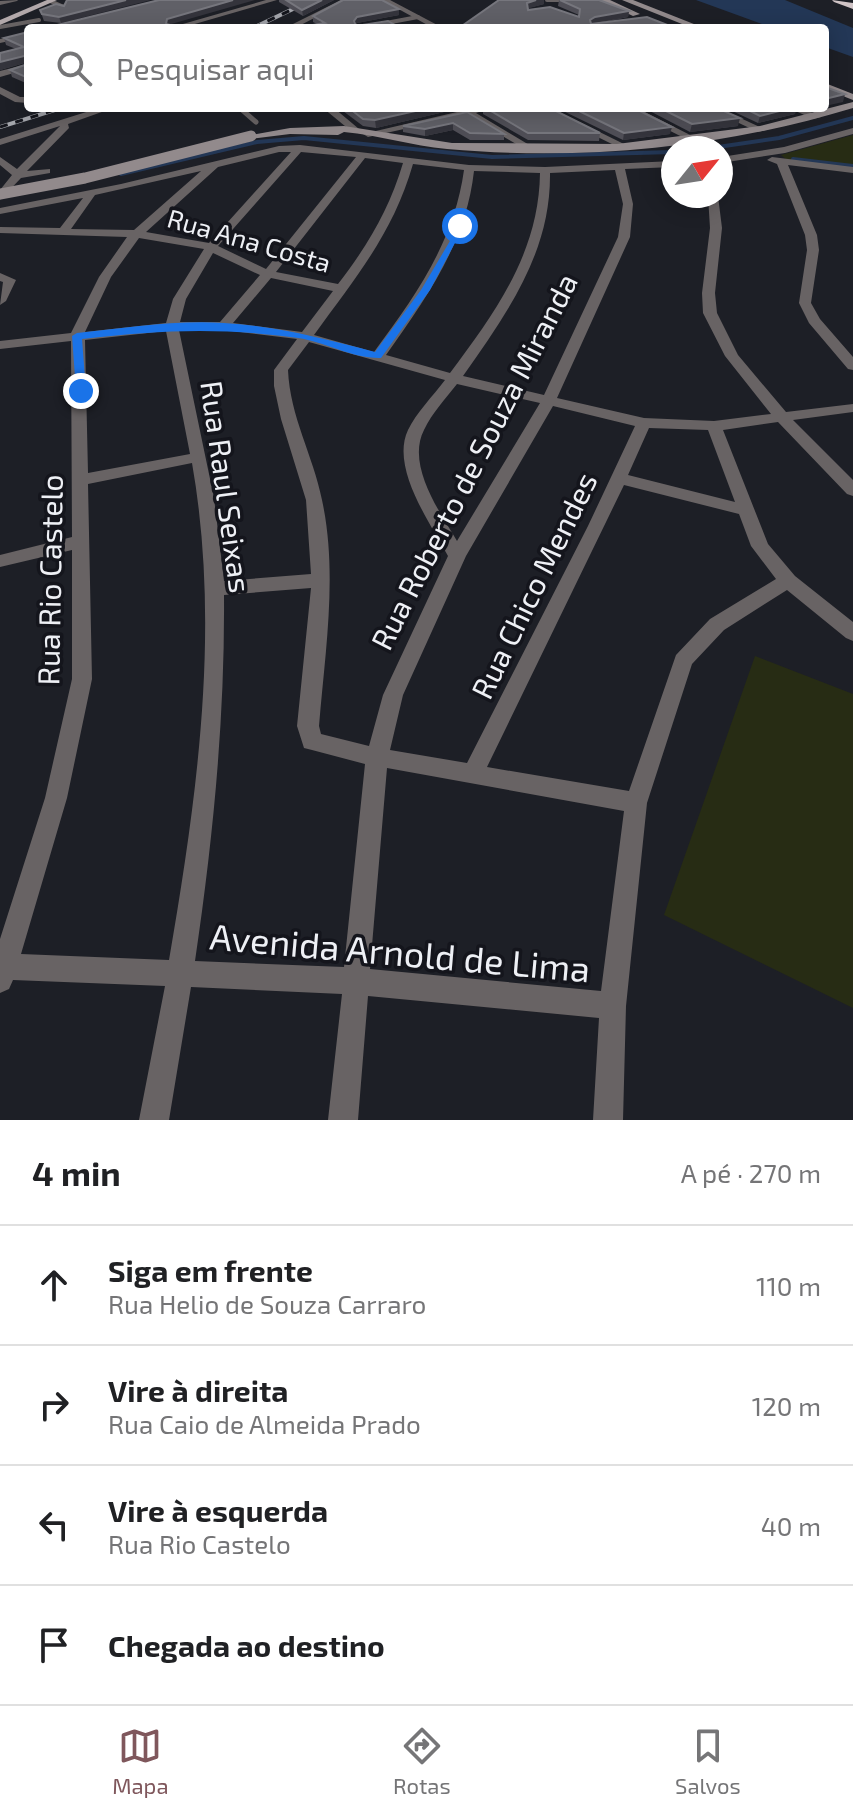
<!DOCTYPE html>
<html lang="pt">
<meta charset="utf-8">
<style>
:root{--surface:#fff;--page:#f6f6f6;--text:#202124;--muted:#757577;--line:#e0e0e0;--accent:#7f575c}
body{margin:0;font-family:"Exo 2",sans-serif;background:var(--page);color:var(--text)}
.compass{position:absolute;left:661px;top:136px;width:72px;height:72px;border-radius:50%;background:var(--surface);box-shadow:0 4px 20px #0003;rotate:60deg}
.stop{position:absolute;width:24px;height:24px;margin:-18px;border:6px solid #1a73e8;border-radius:50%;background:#fff}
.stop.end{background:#1a73e8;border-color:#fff;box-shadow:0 2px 8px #0008}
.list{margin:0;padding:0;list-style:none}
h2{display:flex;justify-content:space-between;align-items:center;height:104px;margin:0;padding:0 32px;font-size:34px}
h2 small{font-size:26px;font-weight:400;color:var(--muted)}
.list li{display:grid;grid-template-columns:52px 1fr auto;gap:24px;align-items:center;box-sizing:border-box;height:120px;padding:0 32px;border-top:2px solid var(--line)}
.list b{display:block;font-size:30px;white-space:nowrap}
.list p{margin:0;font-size:26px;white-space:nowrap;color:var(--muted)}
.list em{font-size:26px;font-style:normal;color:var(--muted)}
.icon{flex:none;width:44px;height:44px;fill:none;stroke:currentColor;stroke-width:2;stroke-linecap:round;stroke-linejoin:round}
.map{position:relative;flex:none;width:853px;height:1120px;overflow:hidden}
.search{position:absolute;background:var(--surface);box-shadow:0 4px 20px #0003;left:24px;right:24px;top:24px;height:88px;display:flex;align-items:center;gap:20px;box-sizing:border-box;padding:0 28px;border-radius:8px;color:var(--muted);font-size:30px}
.sheet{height:584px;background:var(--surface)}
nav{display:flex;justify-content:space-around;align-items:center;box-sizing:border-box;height:112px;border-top:2px solid var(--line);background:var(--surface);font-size:22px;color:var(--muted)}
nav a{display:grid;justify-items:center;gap:4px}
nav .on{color:var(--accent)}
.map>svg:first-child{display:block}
.green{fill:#272c14}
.water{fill:#233756}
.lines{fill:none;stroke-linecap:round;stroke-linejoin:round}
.stream{stroke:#233756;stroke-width:4}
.lane-far1{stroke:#686364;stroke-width:4}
.lane{stroke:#686364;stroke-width:5}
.street{fill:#686364;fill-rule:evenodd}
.secondary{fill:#928a8c;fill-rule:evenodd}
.primary{fill:#b2a8aa;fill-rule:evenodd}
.highway{fill:#d0c4c6;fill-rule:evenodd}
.rail-casing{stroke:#a4a6ac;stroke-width:4}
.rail{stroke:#14151c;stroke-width:3;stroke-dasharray:8;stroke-linecap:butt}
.secondary-bridge{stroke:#928a8c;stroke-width:11}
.wall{fill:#4f4e56}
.shaded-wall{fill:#34343c}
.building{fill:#606067;stroke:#76767d;stroke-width:2}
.route{fill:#1a73e8}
.labels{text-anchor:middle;stroke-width:7;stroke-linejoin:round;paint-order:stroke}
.far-street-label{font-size:26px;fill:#eef0f5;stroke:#14151c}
.street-label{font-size:30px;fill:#eef0f5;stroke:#14151c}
.near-street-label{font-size:36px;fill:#eef0f5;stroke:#14151c}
</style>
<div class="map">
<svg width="853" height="1120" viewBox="0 0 853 1120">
<rect width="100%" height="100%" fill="#1d1f26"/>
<g class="green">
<path d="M853 135V167L787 160 781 155Z"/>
<path d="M755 656 853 694V1008L664 915Z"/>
</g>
<path class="water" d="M696 0H785L853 28V57L825 47V28H773Z"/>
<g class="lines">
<g class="stream">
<path d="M711 148 779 138 853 118"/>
<path d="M793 159 853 166"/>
<path d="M121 174 257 142 304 138 492 157 673 152"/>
</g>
<g class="lane-far1">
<path d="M547 0H569"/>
<path d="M50 1 64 7"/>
<path d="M0 27 39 20"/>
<path d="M359 28 418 17"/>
</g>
<path class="lane" d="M240 108 256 122"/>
<g class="street">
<path d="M18 0 17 1 0 5V1Z"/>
<path d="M266 0H277L181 28H169Z"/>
<path d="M341 0H349L295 28H285Z"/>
<path d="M382 0H390L443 28H433Z"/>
<path d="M28 33V37L0 43V39Z"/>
<path d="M28 64V69L0 77V71Z"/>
<path d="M0 87 20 97H28V103L15 102 0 94Z"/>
<path d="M99 108H113L68 124 69 128 27 171 50 169V173L21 178 0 200V190L12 175 0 165V157L17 169 60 126 0 145V139Z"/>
<path d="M323 108H334L359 129 351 131Z"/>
<path d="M474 108H491L476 113 536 149 528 151 467 115 368 137 363 134Z"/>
<path d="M539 108H551L630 147 622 149Z"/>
<path d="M625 108H637L700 140 692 142Z"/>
<path d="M707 108H719L766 130 758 132Z"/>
<path d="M789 108H802L821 117 813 119Z"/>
<path d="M853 128V134L785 153 721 163V157L784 147Z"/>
<path d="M300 145 469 165 545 167 673 161V167L625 169 633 204 630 237 557 398 644 418 714 421 771 414 725 356 703 313 702 293 710 228 708 196H718L722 228 715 293 717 313 738 355 786 412 853 404V412L793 420 853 480V496L847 494 778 422 723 430 768 544 795 576 853 622V641L846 638 787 590 724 630 692 664 647 803 626 1006 623 1120H593L599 1018 368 996 358 1120H328L342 994 191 987 169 1120H139L165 986 13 980 9 989 0 993V939L45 798 72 679V550L0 567V555L72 537 71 341 0 349V341L71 333 99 277 127 237 0 233V227L60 228 83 198 0 214V208L121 184 279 146ZM279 152H291L209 243 146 232 218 167ZM301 152 356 157 266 269 218 246ZM365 158 403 163C389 210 368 245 338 284L276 272ZM413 164 464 170C454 242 416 295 374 352L314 335C355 278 393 234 413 164ZM615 170 623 204 618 237 544 395 463 376C507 313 551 253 550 173ZM201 171 134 230 71 229 95 195ZM474 171 540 173C539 252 496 312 450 373L386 355C427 297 466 243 474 171ZM139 238 204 249 173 299 166 323 85 332 111 277ZM213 253 260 275 220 322H180L186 299ZM271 278 333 291 302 332 233 323ZM179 330H224L297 339 274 370V386L281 419 306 500 311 574 224 581 214 498ZM166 331 190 454 88 473 85 340ZM309 342 445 380C433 396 416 413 408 430 390 468 431 524 448 556L383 695 369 746 321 734 319 726C325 652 338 574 322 500 313 455 290 417 288 370ZM457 384 540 403 457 541C440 512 406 465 424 430 432 413 446 398 457 384ZM553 406 635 426 588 526 467 763 390 750 403 695 466 556ZM649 428 708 430 735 502 628 475ZM192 463C221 628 197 797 169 960L21 954 67 798 92 679 88 484ZM624 485 739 514 751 546 776 579 710 619 676 655 629 791 487 767ZM311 588 297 726 304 748 312 750 365 764 344 967 195 961C213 839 225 718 224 595ZM387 768 624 811 601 991 370 969Z"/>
<path d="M772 157 853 167V173L788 165 817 235 819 250 811 303 820 319 853 357V370L848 369 809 323 799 303 807 250 805 235 777 164 767 160Z"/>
<path d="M0 273 16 280 6 301 0 305 3 282 0 281Z"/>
</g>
<g class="secondary">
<path d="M599 0H610L640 14 633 16Z"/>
<path d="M622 0H633L704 28H692Z"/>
<path d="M825 83 853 94V100L825 89Z"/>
<path d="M853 102V108C721 148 584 161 447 149 412 146 379 135 344 132L338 135 290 134 251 139 246 136 290 128 344 126 452 143 617 144 760 126Z"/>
</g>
<path class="primary" d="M47 0H57L0 25V20Z"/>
<path class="highway" d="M832 0 853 3V9L834 2Z"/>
<g class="rail-casing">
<g id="rail">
<path d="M253 28 312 0"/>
<path d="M0 127 61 108"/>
</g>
</g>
<use href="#rail" class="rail"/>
<path class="secondary-bridge" d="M0 194 85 178 251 136"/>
</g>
<g class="wall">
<path d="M279 0H334L303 16 279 2Z"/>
<path d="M343 0H382L399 9V15L357 23 356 26 388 21 400 28H295L317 24 313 22V16Z"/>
<path d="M499 0H544V4L528 8V10L579 17V15L558 6 559 0 629 11 628 17 594 24 459 28Z"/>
<path d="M64 6 61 23 44 21 40 10Z"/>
<path d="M28 32V62L0 70V53L16 49 6 45 4 38Z"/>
<path d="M28 64V84L12 77 10 70Z"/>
<path d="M339 108H461L376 128 363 126Z"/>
<path d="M483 108H550L600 133 599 141 528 140 483 114Z"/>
<path d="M557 108H634L670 134 623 140Z"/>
<path d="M644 108H717L738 126 690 132Z"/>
<path d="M726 108H796L795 114 758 123Z"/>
<path d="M467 112 504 134V140H470L453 130 425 136 403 132V126Z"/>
</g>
<g class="shaded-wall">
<path d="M126 0H151L61 23 59 17Z"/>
<path d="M233 0H255L168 25 166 24 167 19Z"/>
<path d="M322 0H334L303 16 302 10Z"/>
<path d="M536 0H544V4L526 9 527 3Z"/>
<path d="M399 9V15L357 23 354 27V21L357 17Z"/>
<path d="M629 11 628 17 595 23 589 27 590 20 595 17Z"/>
<path d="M28 55V62L0 70V62Z"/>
<path d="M845 94 843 102 825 106V99Z"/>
<path d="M429 108H461L376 128 375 120Z"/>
<path d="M791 108H796L795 114 758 123 760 116Z"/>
<path d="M740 118 738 126 690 132 692 124Z"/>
<path d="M453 123V130L425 136V129Z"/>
<path d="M672 127 670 134 623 140 624 133Z"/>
</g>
<g class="building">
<path d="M67 0H126L59 17 42 14 40 10 56 4 64 6Z"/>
<path d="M159 0H233L167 19 166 24 182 28H45Z"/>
<path d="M286 0H322L302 10Z"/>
<path d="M343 0H382L399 9 357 17 354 21 356 26 388 21 400 28H295L325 23 313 16Z"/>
<path d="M499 0H536L527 3 528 10 550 7 579 17 580 9 560 0H599L629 11 595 17 590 20 591 24 647 17 675 28H459Z"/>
<path d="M28 32V58V55L0 62V53L24 47 4 38Z"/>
<path d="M28 64V78L10 70Z"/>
<path d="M825 87 845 94 825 99Z"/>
<path d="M349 108H429L375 120 363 119Z"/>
<path d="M486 108H550L600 133H528Z"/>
<path d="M573 108H634L672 127 624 133Z"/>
<path d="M660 108H717L740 118 692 124Z"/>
<path d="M744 108H791L760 116Z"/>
<path d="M467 112 504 134 470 133 453 123 425 129 403 126Z"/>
</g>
<path class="route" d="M460 224 464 226 430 290 381 358C354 359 325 342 298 338 217 327 162 330 82 339L86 391 81 394 76 391 72 336 77 333C126 328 175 320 224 323 276 326 326 339 375 352L421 290Z"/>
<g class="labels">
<g class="far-street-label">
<text transform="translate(249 241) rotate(16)" y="9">Rua Ana Costa</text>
</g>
<g class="street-label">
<text transform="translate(475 462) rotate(-63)" y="10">Rua Roberto de Souza Miranda</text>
<text transform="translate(225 487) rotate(82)" y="10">Rua Raul Seixas</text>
<text transform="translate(51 580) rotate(-89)" y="10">Rua Rio Castelo</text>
<text transform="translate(535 586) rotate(-64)" y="10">Rua Chico Mendes</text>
</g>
<g class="near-street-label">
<text transform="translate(400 953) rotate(5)" y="13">Avenida Arnold de Lima</text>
</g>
</g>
</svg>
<svg class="compass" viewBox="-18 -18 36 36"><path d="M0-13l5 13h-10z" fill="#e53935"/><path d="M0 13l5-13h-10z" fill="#757577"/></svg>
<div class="stop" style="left:460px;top:226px"></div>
<div class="stop end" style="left:81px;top:391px"></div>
<div class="search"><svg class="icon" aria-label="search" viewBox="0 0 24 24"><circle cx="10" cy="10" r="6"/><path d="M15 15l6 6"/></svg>Pesquisar aqui</div>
</div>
<section class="sheet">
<h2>4 min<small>A pé · 270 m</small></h2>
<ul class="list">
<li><svg class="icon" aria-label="ahead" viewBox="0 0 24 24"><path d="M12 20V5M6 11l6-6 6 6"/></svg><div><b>Siga em frente</b><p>Rua Helio de Souza Carraro</p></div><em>110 m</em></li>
<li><svg class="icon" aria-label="right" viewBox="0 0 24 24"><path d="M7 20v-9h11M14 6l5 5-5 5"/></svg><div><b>Vire à direita</b><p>Rua Caio de Almeida Prado</p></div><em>120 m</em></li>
<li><svg class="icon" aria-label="left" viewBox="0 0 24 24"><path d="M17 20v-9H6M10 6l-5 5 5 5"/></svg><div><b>Vire à esquerda</b><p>Rua Rio Castelo</p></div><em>40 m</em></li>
<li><svg class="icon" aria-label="arrive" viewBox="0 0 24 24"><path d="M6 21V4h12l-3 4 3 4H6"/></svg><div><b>Chegada ao destino</b></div></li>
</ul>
</section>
<nav>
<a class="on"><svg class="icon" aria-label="map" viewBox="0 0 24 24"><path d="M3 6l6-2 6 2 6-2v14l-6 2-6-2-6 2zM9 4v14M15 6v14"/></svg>Mapa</a>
<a><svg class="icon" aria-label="directions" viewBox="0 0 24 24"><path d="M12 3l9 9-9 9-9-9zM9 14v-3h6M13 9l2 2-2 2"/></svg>Rotas</a>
<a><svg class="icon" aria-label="saved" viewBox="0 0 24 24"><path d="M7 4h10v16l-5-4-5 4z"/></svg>Salvos</a>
</nav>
